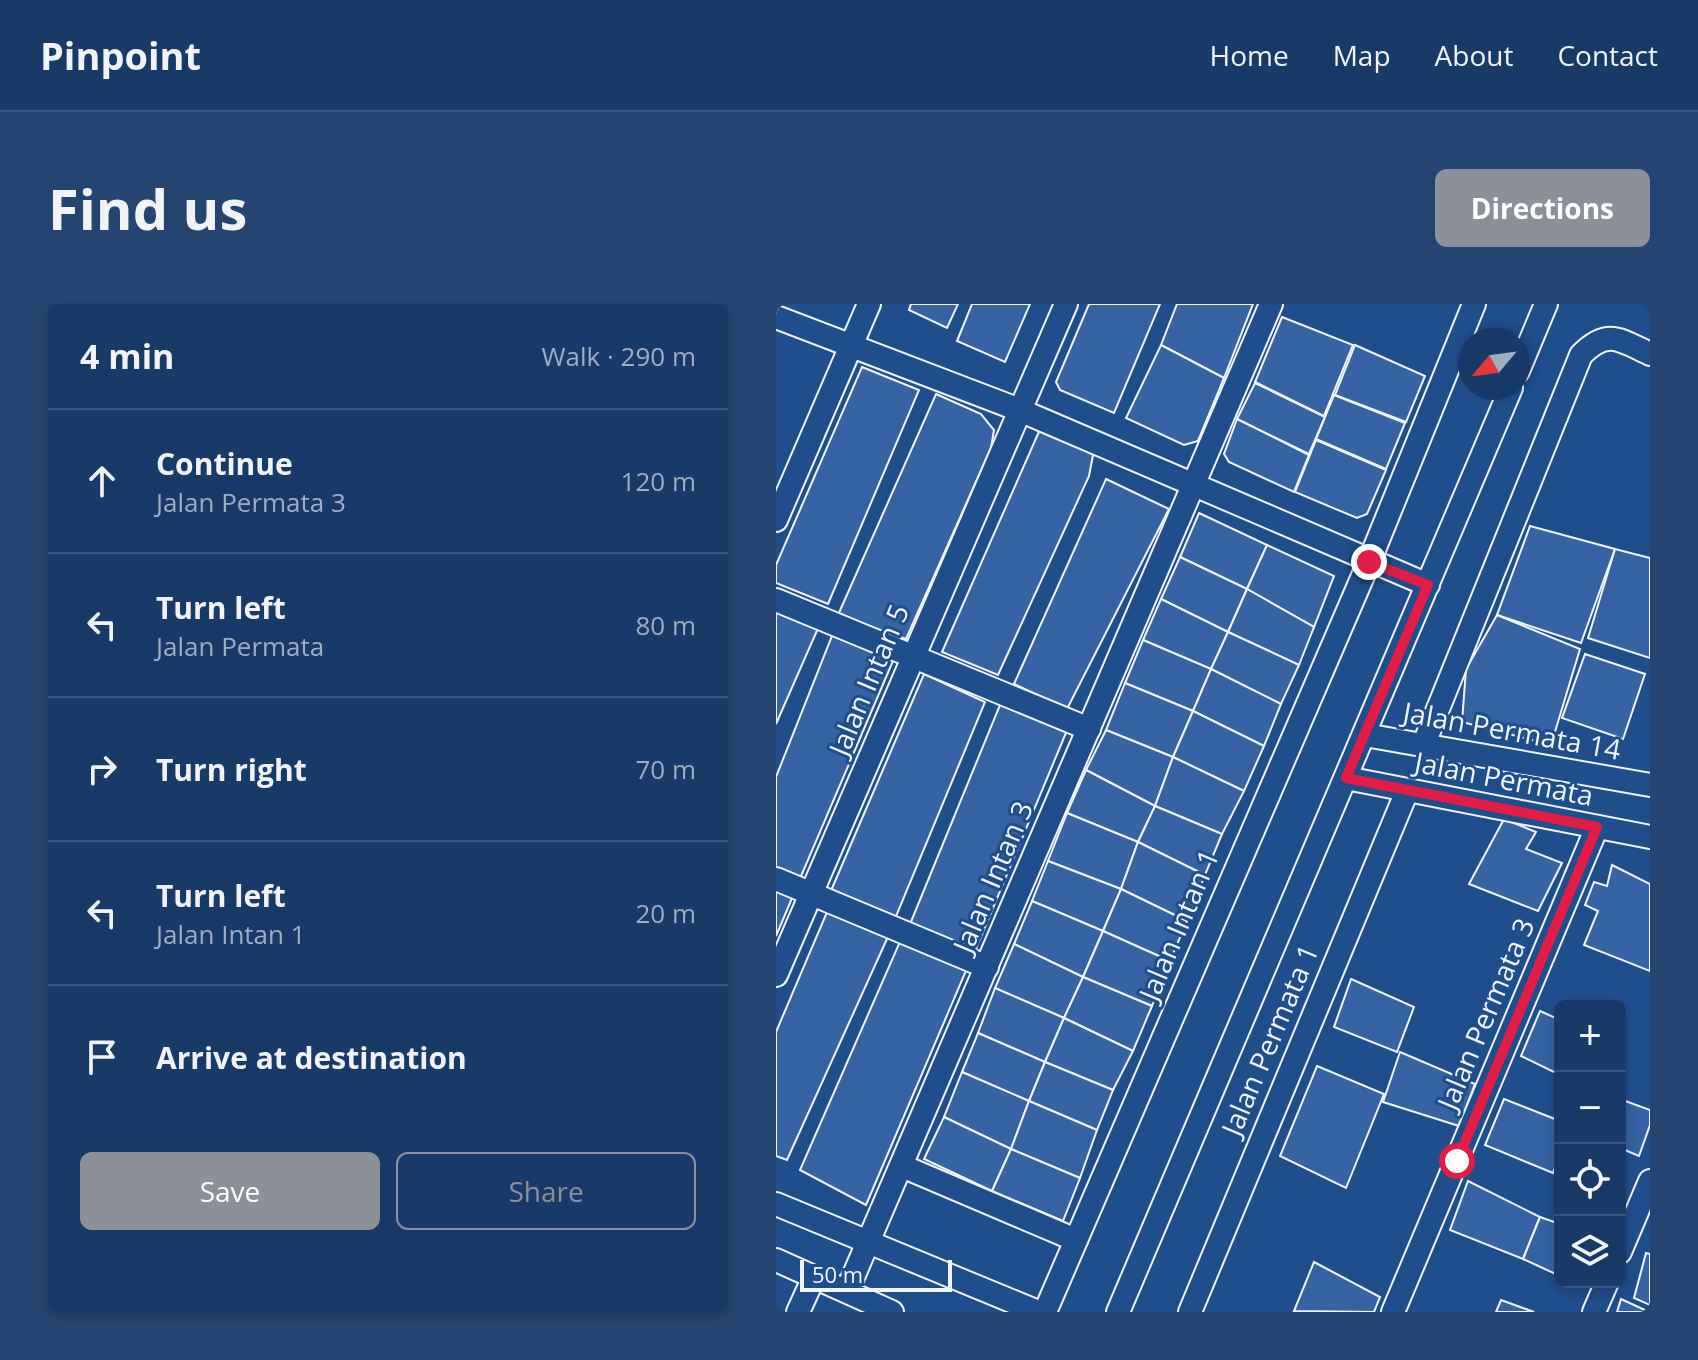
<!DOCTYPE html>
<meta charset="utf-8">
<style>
:root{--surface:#173a69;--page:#244571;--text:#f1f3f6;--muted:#9eadc0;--line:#36547d;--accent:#8c9099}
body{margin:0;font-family:"Open Sans",sans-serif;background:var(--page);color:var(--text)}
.controls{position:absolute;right:24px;bottom:24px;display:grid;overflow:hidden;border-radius:12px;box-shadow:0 4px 12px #0003}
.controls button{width:72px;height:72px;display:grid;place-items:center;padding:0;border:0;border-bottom:2px solid var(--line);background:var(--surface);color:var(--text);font:40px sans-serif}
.compass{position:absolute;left:682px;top:24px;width:72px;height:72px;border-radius:50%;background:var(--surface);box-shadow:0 4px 12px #0003;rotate:241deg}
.scale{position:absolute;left:24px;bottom:20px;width:152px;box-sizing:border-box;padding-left:8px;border:4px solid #f2f6ff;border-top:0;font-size:22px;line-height:28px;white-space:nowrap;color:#f2f6ff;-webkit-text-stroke:6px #1f4e8c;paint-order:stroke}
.stop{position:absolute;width:24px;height:24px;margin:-18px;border:6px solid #e11d48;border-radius:50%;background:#fff}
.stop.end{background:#e11d48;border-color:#fff;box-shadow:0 2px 8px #0008}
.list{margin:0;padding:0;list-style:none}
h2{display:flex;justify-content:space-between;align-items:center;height:104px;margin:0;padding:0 32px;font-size:34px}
h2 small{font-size:26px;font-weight:400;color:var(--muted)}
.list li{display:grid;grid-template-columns:52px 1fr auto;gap:24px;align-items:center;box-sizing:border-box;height:144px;padding:0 32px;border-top:2px solid var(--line)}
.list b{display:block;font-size:30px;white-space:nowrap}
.list p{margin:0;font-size:26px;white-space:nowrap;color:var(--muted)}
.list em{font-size:26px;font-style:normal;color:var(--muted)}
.actions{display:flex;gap:16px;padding:24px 32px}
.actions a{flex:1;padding:18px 0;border:2px solid var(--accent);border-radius:12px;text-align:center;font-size:28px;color:var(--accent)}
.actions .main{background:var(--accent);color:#fff}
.icon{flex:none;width:44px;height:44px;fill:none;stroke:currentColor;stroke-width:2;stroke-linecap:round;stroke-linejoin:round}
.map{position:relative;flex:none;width:874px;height:1008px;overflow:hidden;border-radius:12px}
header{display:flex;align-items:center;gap:48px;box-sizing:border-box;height:112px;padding:0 40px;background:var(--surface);border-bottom:2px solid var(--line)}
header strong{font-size:38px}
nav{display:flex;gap:44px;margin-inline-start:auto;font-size:28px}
.intro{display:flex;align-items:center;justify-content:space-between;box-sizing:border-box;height:192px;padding:0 48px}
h1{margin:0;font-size:56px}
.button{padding:20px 36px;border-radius:12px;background:var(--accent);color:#fff;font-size:28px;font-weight:700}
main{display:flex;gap:48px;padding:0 48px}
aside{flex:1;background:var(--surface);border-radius:12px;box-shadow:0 4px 12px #0003}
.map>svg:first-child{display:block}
.building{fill:#3563a3;stroke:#f2f6ff;stroke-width:2}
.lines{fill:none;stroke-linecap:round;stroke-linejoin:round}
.minor-casing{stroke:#f2f6ff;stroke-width:26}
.minor{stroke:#1f4e8c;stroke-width:22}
.route{stroke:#e11d48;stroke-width:10}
.labels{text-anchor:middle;stroke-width:6;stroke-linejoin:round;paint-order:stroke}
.street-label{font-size:28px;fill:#f2f6ff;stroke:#1f4e8c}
</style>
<header>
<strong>Pinpoint</strong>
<nav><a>Home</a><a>Map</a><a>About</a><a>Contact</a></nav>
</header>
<div class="intro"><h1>Find us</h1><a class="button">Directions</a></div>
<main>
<aside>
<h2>4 min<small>Walk · 290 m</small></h2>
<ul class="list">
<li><svg class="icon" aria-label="ahead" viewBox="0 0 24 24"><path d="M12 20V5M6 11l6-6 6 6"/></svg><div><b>Continue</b><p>Jalan Permata 3</p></div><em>120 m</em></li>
<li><svg class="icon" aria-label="left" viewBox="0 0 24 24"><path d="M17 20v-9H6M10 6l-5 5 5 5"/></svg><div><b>Turn left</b><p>Jalan Permata</p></div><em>80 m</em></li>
<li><svg class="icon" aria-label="right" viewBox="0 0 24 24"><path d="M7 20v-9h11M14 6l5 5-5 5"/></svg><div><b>Turn right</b></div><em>70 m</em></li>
<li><svg class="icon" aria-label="left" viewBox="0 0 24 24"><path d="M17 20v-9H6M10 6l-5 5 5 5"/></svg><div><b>Turn left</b><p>Jalan Intan 1</p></div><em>20 m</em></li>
<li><svg class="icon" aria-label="arrive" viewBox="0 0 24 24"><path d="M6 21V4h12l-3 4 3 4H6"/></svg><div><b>Arrive at destination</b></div></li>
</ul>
<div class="actions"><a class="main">Save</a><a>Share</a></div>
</aside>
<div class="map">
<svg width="874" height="1008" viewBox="0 0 874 1008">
<rect width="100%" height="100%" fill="#1f4e8c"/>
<g class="building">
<path d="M135 0H182L171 24 133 6Z"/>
<path d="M196 0H254L229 58 181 37Z"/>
<path d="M313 0H384L338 109 284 86 280 78Z"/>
<path d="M401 0H477L448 74 385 41Z"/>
<path d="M506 13 577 41 548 112 479 78Z"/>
<path d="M385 41 448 74 422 137 408 141 350 114Z"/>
<path d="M579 41 649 72 630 118 559 91Z"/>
<path d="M86 63 143 86 52 300 0 279V261Z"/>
<path d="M479 79 549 113 533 150 461 115Z"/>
<path d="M160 90 205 110 218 126 215 144 130 335 62 311Z"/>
<path d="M558 91 629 119 610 165 540 135Z"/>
<path d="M461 115 533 151 518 188 453 158 448 150Z"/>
<path d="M265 123 318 146 313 172 222 371 166 348Z"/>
<path d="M540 136 610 166 591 210 581 214 519 188Z"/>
<path d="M330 175 393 205 291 405 238 380Z"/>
<path d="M423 209 491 241 471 285 404 253Z"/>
<path d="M754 222 839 245 805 339 721 311Z"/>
<path d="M491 241 558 272 538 323 471 285Z"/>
<path d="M839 245 874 254V354L812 334Z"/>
<path d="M404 253 471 285 452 328 385 295Z"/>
<path d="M471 285 538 323 523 361 452 328Z"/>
<path d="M385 295 452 328 435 365 367 336Z"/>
<path d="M0 303 43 322 0 420Z"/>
<path d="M721 311 804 345 775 441 686 418 690 365Z"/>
<path d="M58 327 117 357 23 577 0 568V473Z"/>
<path d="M452 328 523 361 505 400 435 365Z"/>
<path d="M367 336 435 365 417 407 349 379Z"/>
<path d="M809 350 869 370 847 435 786 414Z"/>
<path d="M435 365 505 400 488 442 417 407Z"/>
<path d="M148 370 209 398 116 622 51 596Z"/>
<path d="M349 379 417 407 397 453 330 426Z"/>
<path d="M226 396 292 424 197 652 132 625Z"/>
<path d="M417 407 488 442 468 487 397 453Z"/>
<path d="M330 426 397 453 379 502 310 466Z"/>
<path d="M397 453 468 487 446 530 379 502Z"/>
<path d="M310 466 379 502 362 538 291 509Z"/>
<path d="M379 502 446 530 429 571 362 538Z"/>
<path d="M291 509 362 538 345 585 272 557Z"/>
<path d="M728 515 760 528 750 545 786 559 762 607 693 580Z"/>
<path d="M362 538 429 571 411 617 345 585Z"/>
<path d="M272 557 345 585 327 627 256 597Z"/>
<path d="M836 561 874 580V667L808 641 822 607 809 601 818 578 831 582Z"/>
<path d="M0 580 19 587 0 632Z"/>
<path d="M345 585 411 617 394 657 327 627Z"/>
<path d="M256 597 327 627 307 673 238 640Z"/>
<path d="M54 601 115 626 11 856 0 852V728Z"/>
<path d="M327 627 394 657 376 702 307 673Z"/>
<path d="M126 633 192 662 90 901 24 866Z"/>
<path d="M238 640 307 673 288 714 219 684Z"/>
<path d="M307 673 376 702 357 747 288 714Z"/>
<path d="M575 675 638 703 621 748 558 723Z"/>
<path d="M219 684 288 714 269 758 202 729Z"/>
<path d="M764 707 784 716V771L745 752Z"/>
<path d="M288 714 357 747 337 786 269 758Z"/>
<path d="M202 729 269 758 253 797 186 768Z"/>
<path d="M624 748 699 780 683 822 607 798Z"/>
<path d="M269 758 337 786 321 826 253 797Z"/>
<path d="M541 762 608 790 570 884 504 852Z"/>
<path d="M186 768 253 797 235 845 168 813Z"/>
<path d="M728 795 784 817V852L777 869 709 841Z"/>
<path d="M844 795 874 806V821L863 852 844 844Z"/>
<path d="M253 797 321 826 304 874 235 845Z"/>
<path d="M168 813 235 845 216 887 148 855Z"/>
<path d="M235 845 304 874 287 917 216 887Z"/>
<path d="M692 877 764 913 747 955 674 926Z"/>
<path d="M764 913 784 920V972L747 955Z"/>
<path d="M870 949 874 950V1001L858 994Z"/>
<path d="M538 958 604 993 598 1008 518 1007Z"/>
<path d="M845 995 873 1008H841Z"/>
<path d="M725 996 758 1008H720Z"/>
</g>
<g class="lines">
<g class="minor-casing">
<g id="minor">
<path d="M0 13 241 105 652 281"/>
<path d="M742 67 770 0"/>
<path d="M0 216 93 0"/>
<path d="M0 296 313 425"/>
<path d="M589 431 874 481"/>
<path d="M647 442 805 51C832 24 844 36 874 50"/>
<path d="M570 474 874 533"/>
<path d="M0 575 211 663"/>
<path d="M0 671 290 0"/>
<path d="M126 862 300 936"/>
<path d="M0 900 262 1008"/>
<path d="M844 948 874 877"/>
<path d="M0 956 116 1008"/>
<path d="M71 987 495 0"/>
<path d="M22 1008 38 973"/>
<path d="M269 1008 593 258 698 0"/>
<path d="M342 1008 735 84"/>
<path d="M414 1008 631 487"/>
<path d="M617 1008 821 523"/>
<path d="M818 1008 831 978"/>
</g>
</g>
<use href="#minor" class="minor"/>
</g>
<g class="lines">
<path class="route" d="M593 258 652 281 570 474 821 523 681 857"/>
</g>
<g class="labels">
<g class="street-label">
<text transform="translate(93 376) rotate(-67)" y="10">Jalan Intan 5</text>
<text transform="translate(736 427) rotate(10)" y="10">Jalan Permata 14</text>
<text transform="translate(728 475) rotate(11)" y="10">Jalan Permata</text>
<text transform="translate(217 573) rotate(-67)" y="10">Jalan Intan 3</text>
<text transform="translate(403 621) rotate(-67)" y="10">Jalan Intan 1</text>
<text transform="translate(710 710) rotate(-67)" y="10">Jalan Permata 3</text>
<text transform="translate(494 736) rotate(-67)" y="10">Jalan Permata 1</text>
</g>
</g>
</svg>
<div class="controls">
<button>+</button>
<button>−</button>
<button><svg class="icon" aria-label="locate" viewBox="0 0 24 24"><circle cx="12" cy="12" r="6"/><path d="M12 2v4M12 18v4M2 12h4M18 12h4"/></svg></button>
<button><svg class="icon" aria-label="layers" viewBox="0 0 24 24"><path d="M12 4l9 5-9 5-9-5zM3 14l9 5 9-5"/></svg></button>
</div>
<svg class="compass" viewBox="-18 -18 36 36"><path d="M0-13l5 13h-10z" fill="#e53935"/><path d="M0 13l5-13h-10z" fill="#9eadc0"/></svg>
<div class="scale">50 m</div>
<div class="stop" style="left:681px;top:857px"></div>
<div class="stop end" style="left:593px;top:258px"></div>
</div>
</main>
